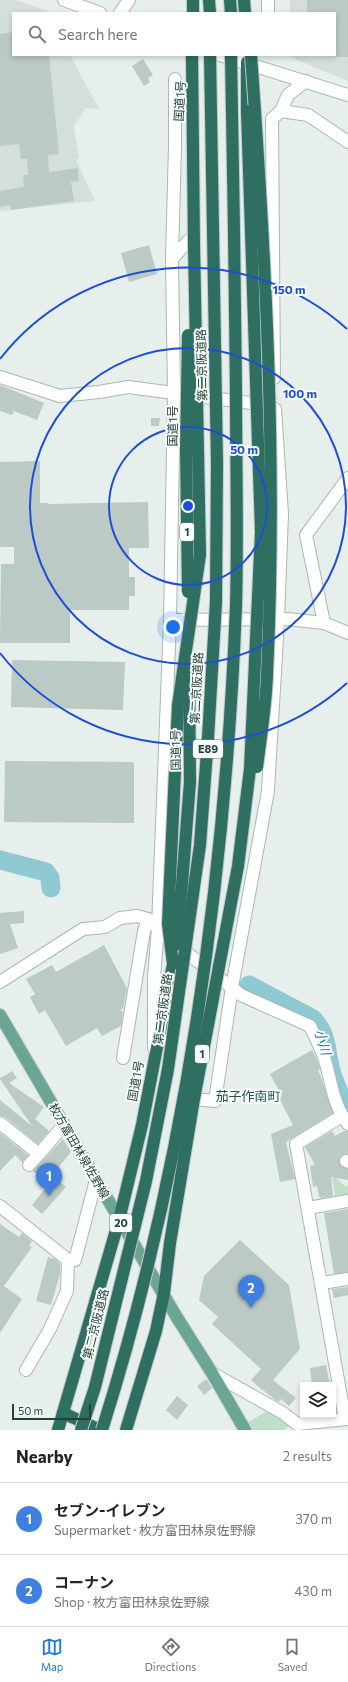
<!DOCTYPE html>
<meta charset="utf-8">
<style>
:root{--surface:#fff;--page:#f2f2f2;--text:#222;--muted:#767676;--line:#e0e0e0;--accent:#1a73e8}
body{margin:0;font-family:Commissioner,"Noto Sans JP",sans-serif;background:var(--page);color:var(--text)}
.controls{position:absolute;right:12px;bottom:12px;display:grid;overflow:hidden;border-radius:0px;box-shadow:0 2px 6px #0003}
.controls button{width:36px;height:36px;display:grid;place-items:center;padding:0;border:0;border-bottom:1px solid var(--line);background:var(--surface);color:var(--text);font:20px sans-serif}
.scale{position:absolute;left:12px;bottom:10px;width:79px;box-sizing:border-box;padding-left:4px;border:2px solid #24423a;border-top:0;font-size:11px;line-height:14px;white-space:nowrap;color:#24423a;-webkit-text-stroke:3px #f7fbf9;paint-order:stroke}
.you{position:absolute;left:173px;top:627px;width:14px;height:14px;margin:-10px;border:3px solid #fff;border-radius:50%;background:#1a73e8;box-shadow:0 0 0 6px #1a73e833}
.badge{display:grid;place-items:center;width:26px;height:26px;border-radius:50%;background:var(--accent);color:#fff;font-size:13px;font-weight:700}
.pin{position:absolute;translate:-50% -33px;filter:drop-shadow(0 1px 2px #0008)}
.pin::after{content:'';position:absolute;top:21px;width:14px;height:12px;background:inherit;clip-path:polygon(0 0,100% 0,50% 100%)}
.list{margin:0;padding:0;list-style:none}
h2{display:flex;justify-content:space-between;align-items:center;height:52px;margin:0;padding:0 16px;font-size:17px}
h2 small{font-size:13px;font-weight:400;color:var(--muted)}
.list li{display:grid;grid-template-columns:26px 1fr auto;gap:12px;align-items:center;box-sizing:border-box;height:72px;padding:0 16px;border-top:1px solid var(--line)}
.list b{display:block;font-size:15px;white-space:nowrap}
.list p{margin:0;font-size:13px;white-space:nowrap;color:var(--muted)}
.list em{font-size:13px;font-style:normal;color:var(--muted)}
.icon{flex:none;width:22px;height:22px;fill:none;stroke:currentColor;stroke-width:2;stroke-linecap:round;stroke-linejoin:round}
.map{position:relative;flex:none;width:348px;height:1430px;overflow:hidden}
.search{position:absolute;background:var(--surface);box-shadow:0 2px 6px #0003;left:12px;right:12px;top:12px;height:44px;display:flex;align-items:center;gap:10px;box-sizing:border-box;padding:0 14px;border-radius:0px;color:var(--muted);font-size:15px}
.sheet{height:196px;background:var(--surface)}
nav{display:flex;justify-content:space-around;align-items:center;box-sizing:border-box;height:56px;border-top:1px solid var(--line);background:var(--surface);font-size:11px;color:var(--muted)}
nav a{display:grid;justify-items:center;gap:2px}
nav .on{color:var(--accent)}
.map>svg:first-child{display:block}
.built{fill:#d4dfda}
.green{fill:#bfe0c8}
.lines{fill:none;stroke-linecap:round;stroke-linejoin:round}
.river{stroke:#8ec9d4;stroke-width:19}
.building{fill:#bbcac4}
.minor-casing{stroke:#a8b8b2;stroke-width:14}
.major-casing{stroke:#c2cac8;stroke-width:14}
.highway-casing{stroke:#c2cac8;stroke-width:14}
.minor{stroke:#fff;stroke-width:12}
.major{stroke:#6aa596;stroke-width:12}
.highway{stroke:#2f6f62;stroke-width:12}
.highway-bridge-casing{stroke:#c2cac8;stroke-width:14;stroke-linecap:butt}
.highway-bridge{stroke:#2f6f62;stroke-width:12}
.ring{fill:none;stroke:#1d4ed8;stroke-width:2}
.labels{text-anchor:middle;stroke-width:4;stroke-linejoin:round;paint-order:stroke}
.shield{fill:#f7fbf9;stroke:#637a73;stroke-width:1}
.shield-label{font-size:11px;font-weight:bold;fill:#24423a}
.street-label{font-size:12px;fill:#24423a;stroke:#f7fbf9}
.water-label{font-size:13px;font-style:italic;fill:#1c6f80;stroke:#f7fbf9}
.neighbourhood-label{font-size:13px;fill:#1f5548;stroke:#f7fbf9}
.centre{fill:#1d4ed8;stroke:#f7fbf9;stroke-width:2}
.ring-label{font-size:12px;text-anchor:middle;font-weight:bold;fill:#1d4ed8;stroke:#f7fbf9;stroke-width:4;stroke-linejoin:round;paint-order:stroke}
</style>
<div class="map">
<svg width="348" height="1430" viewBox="0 0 348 1430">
<rect width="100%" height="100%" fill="#e6efeb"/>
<g class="built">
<path d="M0 0H15L54 13H13V55H70L99 109 85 108 81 116 74 126 79 158 76 160 95 201 0 211Z"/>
<path d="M290 0H348V81L290 57V55H335V13H290Z"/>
</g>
<g class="green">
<path d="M332 1178H336L345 1186H348V1194L335 1196Z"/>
<path d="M265 1412 281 1416 291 1425 284 1430H251L247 1423Z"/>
</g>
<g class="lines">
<g class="river">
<path d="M0 860 46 872 50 878 51 888"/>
<path d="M249 985 313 1019C330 1038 325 1053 332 1074 336 1087 342 1099 348 1111"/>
</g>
</g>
<g class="building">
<path d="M307 0H348V57H335V13H307Z"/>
<path d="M13 32V55H49L59 154 48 155 49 172 78 168 79 181 71 182 74 201 11 210 10 205 0 207V191L24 187 23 175H28L27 159H21L19 144 0 146V34Z"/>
<path d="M143 59 153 75 148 78 150 82 144 86 132 66Z"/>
<path d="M149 245 157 274 129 282 121 253Z"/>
<path d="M0 385 44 403 37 420 14 411 12 415 0 411Z"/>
<path d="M151 418H160L159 426H151Z"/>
<path d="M40 461V503H48V504L148 502 149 548H129V577H135V596H129V610H70V643H0L1 564H14V547H0V462Z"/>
<path d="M12 660 125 662 123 710 11 707Z"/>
<path d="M5 761 134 762V823L4 822Z"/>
<path d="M24 911V923L10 924 18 948 0 954V913Z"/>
<path d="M104 945 127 988 123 1009H120L123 1013 121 1026 102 1036 97 1028 66 1046 45 1010 39 1014 30 997 35 994 26 979 52 965 56 972Z"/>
<path d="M312 1050 317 1059 320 1069 318 1070 321 1077 333 1113 286 1142 295 1179 280 1182 271 1134 293 1125 279 1098 282 1096 270 1074Z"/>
<path d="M12 1071 17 1078 9 1083 44 1107 35 1119 49 1131 38 1144 5 1117 0 1116V1100L32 1126 0 1079V1077L1 1078Z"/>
<path d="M332 1131 335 1136 344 1131H348V1154L342 1155 339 1161 342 1167 348 1169V1180L331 1177 333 1196 322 1198 319 1197 317 1186 313 1187 310 1166 315 1165 305 1147Z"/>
<path d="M0 1133 28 1155 22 1162 15 1155 0 1171Z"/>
<path d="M63 1139 71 1152 52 1175 66 1187 42 1214 32 1205 49 1184 33 1171Z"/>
<path d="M348 1209V1272L334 1274 324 1213Z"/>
<path d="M0 1224 19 1237 22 1233 32 1241 29 1246 32 1247 4 1286 22 1299 0 1333Z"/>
<path d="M240 1240 289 1285 300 1349 273 1380 296 1398 289 1406 281 1399 279 1402 275 1400 262 1389V1390L251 1380 261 1369 212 1324 218 1317 199 1300 204 1276Z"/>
<path d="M48 1257 55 1259 60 1264V1274L51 1305 36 1301Z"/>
<path d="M348 1287V1295L334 1298 332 1289Z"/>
<path d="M326 1365 330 1385H312L310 1368Z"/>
<path d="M206 1379 212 1388 204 1395 197 1386Z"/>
<path d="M177 1396 188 1405 177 1420 166 1410Z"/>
</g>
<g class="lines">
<g class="minor-casing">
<g id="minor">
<path d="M64 0 100 13"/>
<path d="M268 0V13"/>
<path d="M120 13 129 0"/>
<path d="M220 55 348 95"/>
<path d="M281 111 288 95 306 81"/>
<path d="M172 259 189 240"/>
<path d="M0 377 60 396 99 392 128 387 266 405"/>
<path d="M274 378 272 119 281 111 308 115 348 142"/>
<path d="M170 620 287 619 324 623 348 633"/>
<path d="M324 623 306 535 348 478"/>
<path d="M178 946 241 995 310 1026C315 1036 320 1047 324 1057 331 1079 333 1106 348 1124"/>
<path d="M0 982 83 929 105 927 120 918 137 916 148 919 162 931"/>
<path d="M154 1048V978L158 927 170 620 174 393 172 259 175 146V79"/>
<path d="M123 1058 144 931 148 919"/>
<path d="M194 1099 215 1101 232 987 268 791 278 620 282 514 275 409"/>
<path d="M342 1116 296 1144 345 1419"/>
<path d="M0 1123 39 1154 64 1125"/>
<path d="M346 1161 348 1162"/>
<path d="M29 1165 39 1154"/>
<path d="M0 1206 68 1260H75L96 1180"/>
<path d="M308 1208 348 1201"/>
<path d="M322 1283 348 1279"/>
<path d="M26 1370 50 1329 67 1291 68 1260"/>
<path d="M212 1373 283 1413 297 1424 348 1419"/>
</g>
</g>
<g class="major-casing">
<path id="major" d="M0 1015 176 1316 212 1373 245 1430"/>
</g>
<g class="highway-casing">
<g id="highway">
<path d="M209 0 210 13"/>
<path d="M230 0 231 13"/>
<path d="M244 0 245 13"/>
<path d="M193 13V0"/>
<path d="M247 62V111"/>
<path d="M63 1413 100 1430"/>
<path d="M58 1430 119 1220 142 1125 173 964"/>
<path d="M126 1430 156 1331 164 1293 170 1243"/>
</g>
</g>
<use href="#minor" class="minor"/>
<use href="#major" class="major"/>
<use href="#highway" class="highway"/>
<g class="highway-bridge-casing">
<g id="highway-bridge">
<path d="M251 55C266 261 277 468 267 675 266 705 261 736 257 767"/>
<path d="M188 335 186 448 188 592"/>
<path d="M175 945 182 884 190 782 189 671"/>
<path d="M173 964 168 924 178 705 200 555 194 245 192 55"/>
<path d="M170 1243 194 1099 238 866 250 769 261 532 247 111"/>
<path d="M81 1430 95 1387 146 1181 168 1069 200 845 208 738 216 602 217 463 210 55"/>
<path d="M102 1430C186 1164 225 885 236 606 238 534 236 462 236 390 235 278 233 167 231 55"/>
</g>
</g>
<use href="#highway-bridge" class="highway-bridge"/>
</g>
<g class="ring">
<circle cx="188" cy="506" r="79"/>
<circle cx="188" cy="506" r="158"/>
<path d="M347 683A238 238 0 0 1 0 653M0 359A238 238 0 0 1 347 329"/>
</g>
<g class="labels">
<g class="shield">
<rect x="180" y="523" width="14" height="18" rx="3"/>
<rect x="193" y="740" width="30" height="18" rx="3"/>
<rect x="195" y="1045" width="14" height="18" rx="3"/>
<rect x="110" y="1214" width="22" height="18" rx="3"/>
</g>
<g class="shield-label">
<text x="187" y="536">1</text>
<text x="208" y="753">E89</text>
<text x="202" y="1058">1</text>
<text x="121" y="1227">20</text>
</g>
<g class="street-label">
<text transform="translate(180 101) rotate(-87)" y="4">国道1号</text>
<text transform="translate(202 365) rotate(-91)" y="4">第二京阪道路</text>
<text transform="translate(173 426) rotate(-90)" y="4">国道1号</text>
<text transform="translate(197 688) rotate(-87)" y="4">第二京阪道路</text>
<text transform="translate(176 750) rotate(-91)" y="4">国道1号</text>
<text transform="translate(163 1009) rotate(-82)" y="4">第二京阪道路</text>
<text transform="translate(136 1081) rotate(-80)" y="4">国道1号</text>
<text transform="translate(79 1151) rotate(60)" y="4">枚方富田林泉佐野線</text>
<text transform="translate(96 1324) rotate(-76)" y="4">第二京阪道路</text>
</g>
<g class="water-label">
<text transform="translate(323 1042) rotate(73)" y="5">小川</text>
</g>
<g class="neighbourhood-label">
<text x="248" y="1101">茄子作南町</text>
</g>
</g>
<circle cx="188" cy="506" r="6" class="centre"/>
<g class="ring-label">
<text x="289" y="294">150 m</text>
<text x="300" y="398">100 m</text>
<text x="244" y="454">50 m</text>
</g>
</svg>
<div class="controls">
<button><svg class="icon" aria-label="layers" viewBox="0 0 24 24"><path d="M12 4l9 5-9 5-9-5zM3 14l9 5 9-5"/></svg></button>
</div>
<div class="scale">50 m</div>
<div class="you"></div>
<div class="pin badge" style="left:49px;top:1196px;background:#3f7fe0">1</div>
<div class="pin badge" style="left:251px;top:1308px;background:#3f7fe0">2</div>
<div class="search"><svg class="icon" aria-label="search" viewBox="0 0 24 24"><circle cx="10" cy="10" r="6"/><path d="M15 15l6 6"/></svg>Search here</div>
</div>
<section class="sheet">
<h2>Nearby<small>2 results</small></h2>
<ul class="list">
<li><span class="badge" style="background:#3f7fe0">1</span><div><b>セブン-イレブン</b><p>Supermarket · 枚方富田林泉佐野線</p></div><em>370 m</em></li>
<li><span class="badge" style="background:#3f7fe0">2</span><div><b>コーナン</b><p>Shop · 枚方富田林泉佐野線</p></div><em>430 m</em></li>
</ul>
</section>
<nav>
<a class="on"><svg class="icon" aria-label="map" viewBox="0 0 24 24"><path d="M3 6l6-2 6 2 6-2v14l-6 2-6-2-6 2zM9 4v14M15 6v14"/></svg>Map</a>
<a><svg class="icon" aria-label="directions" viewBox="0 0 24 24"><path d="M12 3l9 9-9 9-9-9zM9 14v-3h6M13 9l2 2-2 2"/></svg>Directions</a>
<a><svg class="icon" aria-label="saved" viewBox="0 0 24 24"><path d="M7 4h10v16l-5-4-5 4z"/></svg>Saved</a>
</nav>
